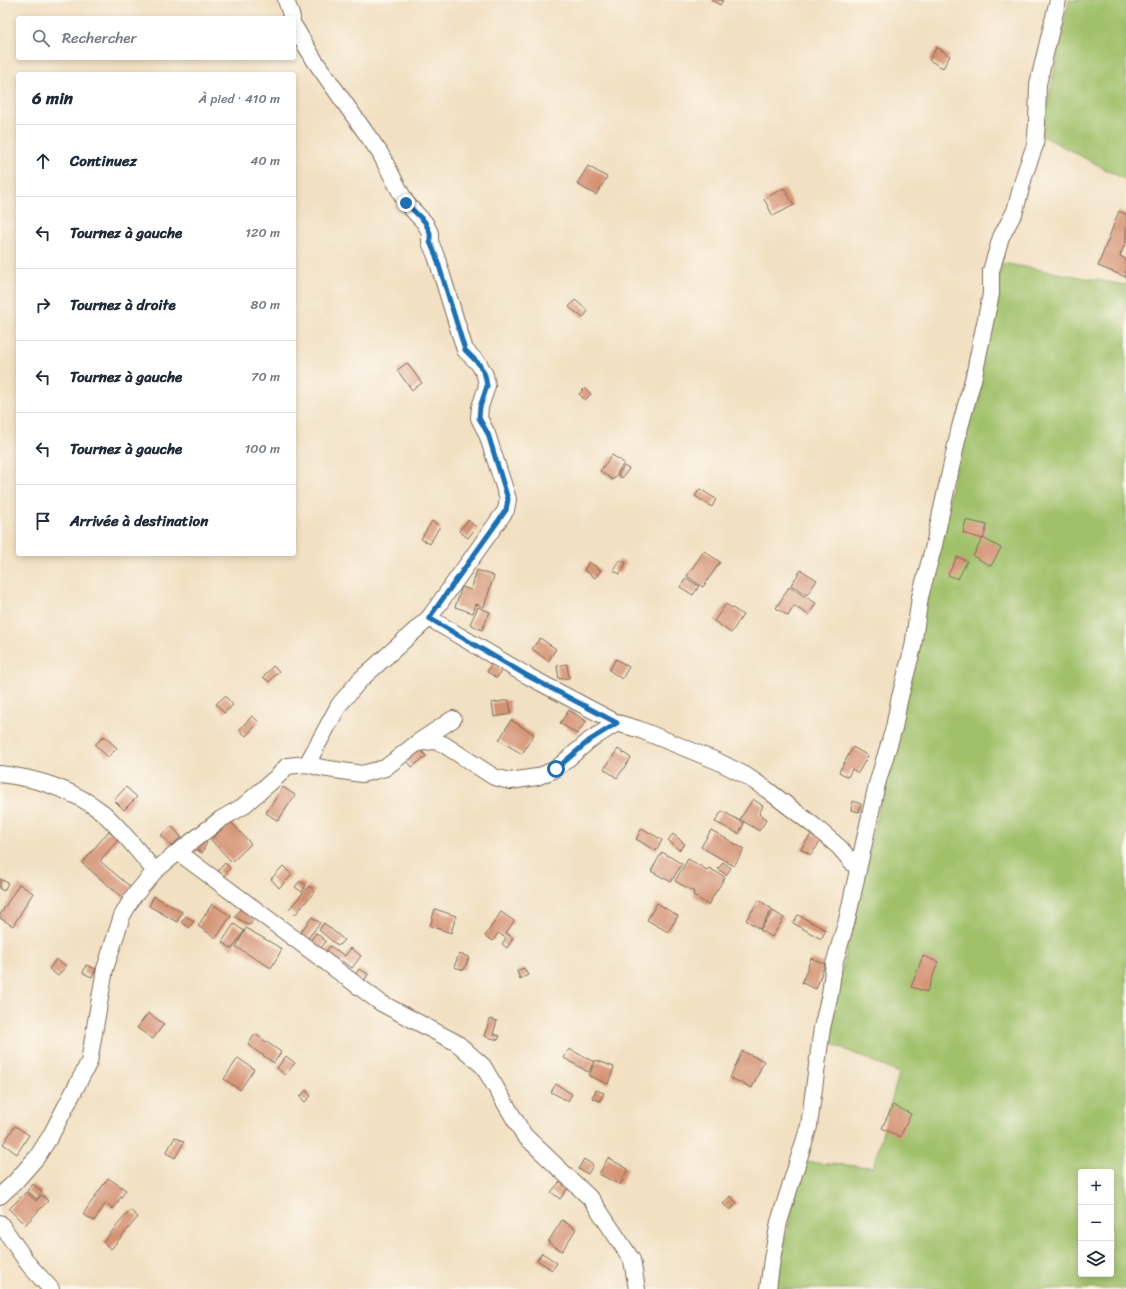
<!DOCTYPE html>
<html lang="fr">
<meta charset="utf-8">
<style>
:root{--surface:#fff;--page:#f6f6f7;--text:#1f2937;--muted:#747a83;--line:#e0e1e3}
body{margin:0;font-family:Sriracha,sans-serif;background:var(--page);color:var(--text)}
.controls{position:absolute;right:12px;bottom:12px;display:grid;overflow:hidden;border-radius:4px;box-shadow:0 2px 6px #0003}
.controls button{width:36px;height:36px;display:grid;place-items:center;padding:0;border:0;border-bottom:1px solid var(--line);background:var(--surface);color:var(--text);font:20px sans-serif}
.stop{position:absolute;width:12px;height:12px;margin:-9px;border:3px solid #1f6fb2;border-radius:50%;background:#fff}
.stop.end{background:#1f6fb2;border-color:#fff;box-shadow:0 1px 4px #0008}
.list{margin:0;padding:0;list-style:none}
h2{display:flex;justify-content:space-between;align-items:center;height:52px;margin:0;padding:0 16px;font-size:17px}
h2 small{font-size:13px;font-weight:400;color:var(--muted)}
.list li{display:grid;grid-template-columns:26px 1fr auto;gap:12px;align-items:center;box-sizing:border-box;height:72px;padding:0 16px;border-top:1px solid var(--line)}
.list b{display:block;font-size:15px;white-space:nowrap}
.list em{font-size:13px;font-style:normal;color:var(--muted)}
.icon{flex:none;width:22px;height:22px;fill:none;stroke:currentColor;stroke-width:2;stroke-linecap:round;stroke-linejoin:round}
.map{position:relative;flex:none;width:1126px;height:1289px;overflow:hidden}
.search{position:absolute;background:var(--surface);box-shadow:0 2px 6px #0003;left:16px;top:16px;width:280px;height:44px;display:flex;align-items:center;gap:10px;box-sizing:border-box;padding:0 14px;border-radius:4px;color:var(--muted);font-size:15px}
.panel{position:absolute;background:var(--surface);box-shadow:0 2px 6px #0003;left:16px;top:72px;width:280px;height:484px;border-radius:4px}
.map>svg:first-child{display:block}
.green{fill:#a0c16a;stroke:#6e7644;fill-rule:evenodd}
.building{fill:#d59374}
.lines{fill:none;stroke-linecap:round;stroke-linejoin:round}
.minor-casing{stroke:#7b6a57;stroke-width:18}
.minor{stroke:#fff;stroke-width:16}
.route{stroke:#1f6fb2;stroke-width:5}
</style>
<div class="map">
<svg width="1126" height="1289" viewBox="0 0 1126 1289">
<rect width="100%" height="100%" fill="#fbf7ec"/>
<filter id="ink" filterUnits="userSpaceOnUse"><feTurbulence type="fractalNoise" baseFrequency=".025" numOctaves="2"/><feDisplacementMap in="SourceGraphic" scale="8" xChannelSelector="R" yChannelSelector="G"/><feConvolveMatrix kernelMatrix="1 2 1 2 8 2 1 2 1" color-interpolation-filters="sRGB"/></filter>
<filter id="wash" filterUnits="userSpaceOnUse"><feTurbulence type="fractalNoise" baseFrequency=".012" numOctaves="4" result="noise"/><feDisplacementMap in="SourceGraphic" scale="16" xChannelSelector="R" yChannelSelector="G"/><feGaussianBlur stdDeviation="0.9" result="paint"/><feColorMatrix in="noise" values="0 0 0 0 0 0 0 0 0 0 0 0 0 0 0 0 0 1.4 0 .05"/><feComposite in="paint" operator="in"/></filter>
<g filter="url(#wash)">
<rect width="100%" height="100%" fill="#f2e0c2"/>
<g class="green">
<path d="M1069 0H1126V180L1041 135Z"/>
<path d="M1002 263 1125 285 1126 283V1289H775L801 1162 873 1167 899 1073 826 1041ZM1081 1172H1111V1274H1081Z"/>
</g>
<g id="blocks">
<g class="building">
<path d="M711 0H723L720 5Z"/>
<path d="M937 47 950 56 943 68 929 60Z"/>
<path d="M588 166 607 177 596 195 577 184Z"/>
<path d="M784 188 794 205 773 216 764 199Z"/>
<path d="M1119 211 1126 214V241L1120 256 1126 259V277L1098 266Z"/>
<path d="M575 300 588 311 583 318 569 307Z"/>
<path d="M407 363 422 383 412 390 397 370Z"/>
<path d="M585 388 591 394 585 400 579 394Z"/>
<path d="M612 455 624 463 613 480 600 471Z"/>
<path d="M624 466 629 469 622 478 618 475Z"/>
<path d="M700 489 716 499 712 507 695 496Z"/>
<path d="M468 520 476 527 468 538 459 531Z"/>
<path d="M966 520 987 525 983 539 963 533Z"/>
<path d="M432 521 440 526 430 544 421 539Z"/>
<path d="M983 538 1001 548 991 566 973 556Z"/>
<path d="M704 551 720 562 703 587 687 576Z"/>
<path d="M957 557 967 561 958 579 948 575Z"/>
<path d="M619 560 626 563 620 574 613 570Z"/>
<path d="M589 562 601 570 595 578 584 570Z"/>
<path d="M477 570 494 576 484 607 476 604 473 613 455 607 462 587 471 590Z"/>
<path d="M801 570 817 580 807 595 791 585Z"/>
<path d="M686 578 699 586 693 595 680 587Z"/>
<path d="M789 587 816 603 809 615 794 606 788 616 776 608Z"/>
<path d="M726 604 743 615 731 633 714 621Z"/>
<path d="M478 607 490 612 482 630 470 624Z"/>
<path d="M540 638 556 649 548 661 532 649Z"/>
<path d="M616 659 629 667 622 679 609 670Z"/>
<path d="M492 663 502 669 497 678 487 672Z"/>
<path d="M567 664 569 678 559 679 557 666Z"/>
<path d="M273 666 279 671 269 682 263 677Z"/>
<path d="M225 696 233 705 224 713 216 704Z"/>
<path d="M509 700 511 714 494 717 492 703Z"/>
<path d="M569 710 586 721 577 734 560 723Z"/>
<path d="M252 716 259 722 246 736 239 730Z"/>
<path d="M511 720 534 734 522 754 499 740Z"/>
<path d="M104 736 117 748 108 757 95 745Z"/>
<path d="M417 745 426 756 412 767 403 756Z"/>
<path d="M853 747 868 756 858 773 852 769 848 777 839 772Z"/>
<path d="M618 749 631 758 617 778 604 769Z"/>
<path d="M126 787 137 797 124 810 114 800Z"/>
<path d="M283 787 295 795 278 821 266 813Z"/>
<path d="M753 799 763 806 759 814 767 819 759 831 740 819Z"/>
<path d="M853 801 861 804 859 812 851 810Z"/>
<path d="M722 811 744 823 739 834 715 822Z"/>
<path d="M230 821 251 844 232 862 211 840Z"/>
<path d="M113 826 123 834 100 861 133 889 124 899 82 863Z"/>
<path d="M172 826 181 837 171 846 161 835Z"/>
<path d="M642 828 662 840 656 851 636 839Z"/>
<path d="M711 830 744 849 734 866 701 847Z"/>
<path d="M812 833 822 839 811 855 801 849Z"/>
<path d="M673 834 685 844 679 850 668 840Z"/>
<path d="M200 839 207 842 202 853 195 849Z"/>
<path d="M662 852 682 864 671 882 651 871Z"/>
<path d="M688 859 707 870 709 868 725 877 708 905 693 895 694 892 675 881Z"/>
<path d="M723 862 731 868 726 875 718 869Z"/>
<path d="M225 863 230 868 224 876 218 871Z"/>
<path d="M283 866 292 875 279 888 271 879Z"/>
<path d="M0 879 8 883 4 891 0 889Z"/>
<path d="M300 881 306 885 302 892 295 887Z"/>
<path d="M19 884 33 893 13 926 0 918V915Z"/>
<path d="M309 886 315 891 295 915 289 909Z"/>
<path d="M154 896 182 912 177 922 149 906Z"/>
<path d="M759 900 772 909 760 929 746 920Z"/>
<path d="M657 903 678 916 668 932 647 920Z"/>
<path d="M212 904 231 916 216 938 198 926Z"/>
<path d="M240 909 255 917 250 925 235 917Z"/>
<path d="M435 909 456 916 451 933 430 926Z"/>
<path d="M773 911 784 918 772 937 760 930Z"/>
<path d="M501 912 514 921 506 933 513 938 507 948 502 944 506 938 498 933 493 941 485 936Z"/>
<path d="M798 915 826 930 821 939 793 923Z"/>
<path d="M186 916 194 921 189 928 181 922Z"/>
<path d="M312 917 320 923 307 939 300 933Z"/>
<path d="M324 923 344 940 338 946 319 930Z"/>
<path d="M234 924 244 931 232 949 222 942Z"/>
<path d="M246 928 282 949 271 968 236 947Z"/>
<path d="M316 933 326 941 321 948 310 941Z"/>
<path d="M330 946 345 956 351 948 361 956 352 968 342 961 340 964 325 953Z"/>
<path d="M459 954 469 957 464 970 454 967Z"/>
<path d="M923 956 938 962 927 992 911 987Z"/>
<path d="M811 958 825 964 816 989 802 983Z"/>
<path d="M56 959 66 966 58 976 49 969Z"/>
<path d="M86 965 96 969 92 977 83 973Z"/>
<path d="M524 968 528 975 520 979 517 971Z"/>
<path d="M359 969 368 974 364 981 355 976Z"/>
<path d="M148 1013 164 1024 153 1039 137 1028Z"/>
<path d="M490 1019 497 1021 493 1034 500 1036 498 1040 484 1036Z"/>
<path d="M255 1034 281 1052 274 1063 248 1045Z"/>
<path d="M569 1049 594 1062 588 1072 564 1058Z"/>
<path d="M742 1051 764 1061 752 1088 730 1078Z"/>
<path d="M286 1056 295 1063 285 1075 277 1068Z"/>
<path d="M238 1058 254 1069 240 1090 224 1079Z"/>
<path d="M595 1060 614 1067 608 1084 589 1076Z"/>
<path d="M556 1084 572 1094 568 1101 551 1092Z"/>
<path d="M306 1090 311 1096 305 1102 300 1097Z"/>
<path d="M596 1090 604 1093 600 1101 592 1098Z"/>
<path d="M893 1105 911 1114 900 1137 882 1128Z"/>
<path d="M15 1126 29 1135 17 1154 3 1144Z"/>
<path d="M175 1137 184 1142 175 1158 166 1153Z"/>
<path d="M608 1158 628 1169 620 1185 599 1174Z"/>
<path d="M584 1159 593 1165 588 1174 578 1169Z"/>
<path d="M108 1178 126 1190 113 1209 106 1203 94 1221 83 1214Z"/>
<path d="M560 1182 568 1188 560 1199 551 1192Z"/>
<path d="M33 1184 42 1192 37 1199 27 1191Z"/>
<path d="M26 1192 36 1201 42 1195 48 1201 25 1225 9 1209Z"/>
<path d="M730 1196 737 1203 730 1210 723 1204Z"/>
<path d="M130 1210 138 1217 111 1249 103 1242Z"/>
<path d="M562 1220 576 1229 562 1251 548 1242Z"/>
<path d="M542 1253 557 1263 552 1270 537 1260Z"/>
</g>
</g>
</g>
<g filter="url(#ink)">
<use href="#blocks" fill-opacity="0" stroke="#7b6a57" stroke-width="1"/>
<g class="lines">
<g class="minor-casing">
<g id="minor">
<path d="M286 0 292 18"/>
<path d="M294 26 315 61 380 153 406 203 425 223 430 233V242L436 256 465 350 479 364 485 375 487 386 480 407 479 418 487 434 508 499 506 510 429 618 360 680 339 705 307 764"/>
<path d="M429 618 526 675 617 723 638 729 717 761 745 775 766 789 813 825 839 847 858 869"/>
<path d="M417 743 434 741 443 744 494 777 510 781 537 777 556 769 590 740 617 723"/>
<path d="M0 774C36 778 73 790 102 812 120 827 139 853 155 871"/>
<path d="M178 852 381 1003 457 1043 483 1066 524 1135 592 1200 632 1260 637 1289"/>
<path d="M0 1196 15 1182 37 1157 51 1135 89 1062 105 969 122 916 133 897 155 871 178 852 221 819 242 807 278 776 287 766 307 764 322 768 362 774 385 768 417 743 453 719"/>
<path d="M0 1223 29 1265 51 1289"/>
<path d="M768 1289 772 1259 779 1222 809 1126 822 1028 830 994 834 964 847 920 877 784 894 728 899 701 913 647 920 597 934 545 960 427 974 376 991 294V271L1001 237 1015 211 1025 173 1035 145 1037 124 1038 84 1058 0"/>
</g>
</g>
<use href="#minor" class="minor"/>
</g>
</g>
<g class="lines" filter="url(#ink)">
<path class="route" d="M406 203 425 222 430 233V242L436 256 465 350 479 364 485 375 487 386 480 407 479 418 488 434 508 499 506 510 429 618 526 675 617 723 590 740 556 769"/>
</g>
</svg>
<div class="controls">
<button>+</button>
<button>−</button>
<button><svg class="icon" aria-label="layers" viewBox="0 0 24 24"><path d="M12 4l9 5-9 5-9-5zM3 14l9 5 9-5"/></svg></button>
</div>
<div class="stop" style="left:556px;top:769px"></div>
<div class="stop end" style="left:406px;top:203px"></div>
<div class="search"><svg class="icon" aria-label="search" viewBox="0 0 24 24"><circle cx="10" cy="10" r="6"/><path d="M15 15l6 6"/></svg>Rechercher</div>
<section class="panel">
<h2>6 min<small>À pied · 410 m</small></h2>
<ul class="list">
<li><svg class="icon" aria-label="ahead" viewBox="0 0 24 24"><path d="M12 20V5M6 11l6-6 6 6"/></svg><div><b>Continuez</b></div><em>40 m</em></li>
<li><svg class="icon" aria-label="left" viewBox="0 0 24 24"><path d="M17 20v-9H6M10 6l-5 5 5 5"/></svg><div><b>Tournez à gauche</b></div><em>120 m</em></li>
<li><svg class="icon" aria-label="right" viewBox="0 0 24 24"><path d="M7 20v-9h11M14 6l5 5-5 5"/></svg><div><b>Tournez à droite</b></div><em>80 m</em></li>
<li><svg class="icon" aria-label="left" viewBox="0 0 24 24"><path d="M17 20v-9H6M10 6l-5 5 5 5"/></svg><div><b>Tournez à gauche</b></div><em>70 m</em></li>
<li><svg class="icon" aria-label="left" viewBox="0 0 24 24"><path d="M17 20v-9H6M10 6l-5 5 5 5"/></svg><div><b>Tournez à gauche</b></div><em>100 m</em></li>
<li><svg class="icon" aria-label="arrive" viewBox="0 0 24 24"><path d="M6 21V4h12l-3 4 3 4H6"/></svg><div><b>Arrivée à destination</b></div></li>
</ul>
</section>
</div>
